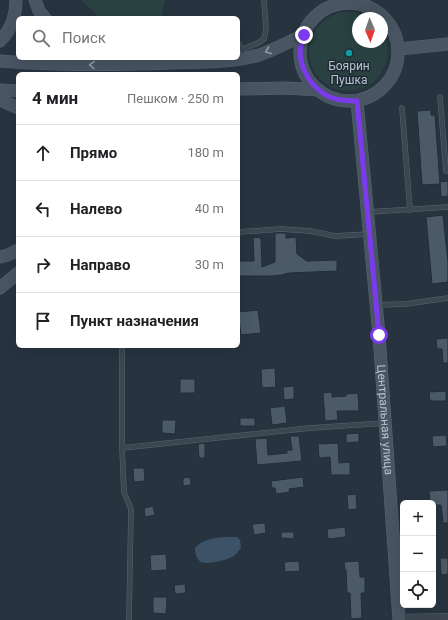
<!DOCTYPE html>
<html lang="ru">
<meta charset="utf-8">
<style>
:root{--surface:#fff;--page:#f2f2f2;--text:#202124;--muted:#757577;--line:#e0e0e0}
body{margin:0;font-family:Roboto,sans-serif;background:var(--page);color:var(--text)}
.controls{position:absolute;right:12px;bottom:12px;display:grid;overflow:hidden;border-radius:6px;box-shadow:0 4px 16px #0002}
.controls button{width:36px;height:36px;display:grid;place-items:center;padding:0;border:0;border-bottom:1px solid var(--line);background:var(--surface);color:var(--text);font:20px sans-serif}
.compass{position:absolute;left:352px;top:12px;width:36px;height:36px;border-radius:50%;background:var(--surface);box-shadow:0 4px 16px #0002;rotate:178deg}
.stop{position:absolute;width:12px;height:12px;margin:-9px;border:3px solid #7c3aed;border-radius:50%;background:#fff}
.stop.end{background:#7c3aed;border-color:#fff;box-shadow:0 1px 4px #0008}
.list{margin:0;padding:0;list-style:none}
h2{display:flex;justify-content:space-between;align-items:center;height:52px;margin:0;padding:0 16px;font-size:17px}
h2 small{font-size:13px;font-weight:400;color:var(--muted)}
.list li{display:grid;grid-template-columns:26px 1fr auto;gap:12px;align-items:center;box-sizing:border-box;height:56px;padding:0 16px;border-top:1px solid var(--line)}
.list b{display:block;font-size:15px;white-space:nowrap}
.list em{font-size:13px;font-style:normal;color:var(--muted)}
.icon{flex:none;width:22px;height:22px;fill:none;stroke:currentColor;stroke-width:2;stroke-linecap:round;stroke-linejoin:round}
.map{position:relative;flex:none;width:448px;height:620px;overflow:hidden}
.search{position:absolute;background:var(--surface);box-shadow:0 4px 16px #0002;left:16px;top:16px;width:224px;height:44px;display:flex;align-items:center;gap:10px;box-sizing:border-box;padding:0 14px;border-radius:6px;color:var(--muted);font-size:15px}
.panel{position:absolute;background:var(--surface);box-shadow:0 4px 16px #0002;left:16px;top:72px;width:224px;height:276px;border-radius:6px}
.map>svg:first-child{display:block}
.green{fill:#294141}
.water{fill:#3b5267}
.building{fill:#4b5a66;stroke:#212d38}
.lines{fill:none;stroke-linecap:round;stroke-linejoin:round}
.lane-casing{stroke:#58646e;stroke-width:5.5}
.street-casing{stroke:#58646e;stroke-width:10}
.secondary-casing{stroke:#58646e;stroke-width:13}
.lane{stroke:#3b4650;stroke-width:4.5}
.street{stroke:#3b4650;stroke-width:9}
.secondary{stroke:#495563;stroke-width:12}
.oneway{stroke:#909ba7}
.route{stroke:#7c3aed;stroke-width:5}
.culture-dot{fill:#0f9aa8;stroke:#1f2b36;stroke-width:1.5}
.labels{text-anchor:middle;stroke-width:3;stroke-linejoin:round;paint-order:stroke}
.poi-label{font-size:12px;fill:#b7c1cb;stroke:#1f2b36}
.street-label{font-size:12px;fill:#b7c1cb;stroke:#1f2b36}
</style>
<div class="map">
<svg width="448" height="620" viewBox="0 0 448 620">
<rect width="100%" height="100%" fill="#273440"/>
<g class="green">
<path d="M81 0H165L161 18H100Z"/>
<path d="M341 12 357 13 370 18H358V42H382V30C389 44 390 60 381 73 376 81 368 87 359 89 310 102 285 30 341 12Z"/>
</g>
<path class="water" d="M225 537H237L240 540 241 548C238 551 236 555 232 557 226 560 207 565 201 562 196 559 195 553 195 548 202 539 215 538 225 537Z"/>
<g class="building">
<path d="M431 110V115H435L440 184 422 185 417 111Z"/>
<path d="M448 181V196L441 197 440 182Z"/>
<path d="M443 215 448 262V282L432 284 426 217Z"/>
<path d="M275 233H286V238L296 237 297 254 307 261 337 260V271L289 273 282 275 272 276H238V261H254L253 237 261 238 262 267 275 262Z"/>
<path d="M258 310 261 333 241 335 238 312Z"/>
<path d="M448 338V363H443L442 349H437L436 339Z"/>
<path d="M275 368 276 387 262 388 261 369Z"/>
<rect x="180" y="379" width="15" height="14"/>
<path d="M294 386V399L284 400 283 387Z"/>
<path d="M446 391V401H430L429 392Z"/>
<path d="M332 392V397L346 396V394L358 393 359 411H337L338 420 325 421 323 393Z"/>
<path d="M285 406 287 423 272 425 270 408Z"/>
<rect x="240" y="418" width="15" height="8"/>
<path d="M162 420H176L175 434 162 433Z"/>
<path d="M359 433V442L346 443V434Z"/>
<path d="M446 435 447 446 433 447 432 436Z"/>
<path d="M290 436H299L302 461 257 465 255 439 267 438 268 455 287 453V450H292Z"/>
<path d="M205 443V458H199L198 444Z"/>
<path d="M338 443 339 463 350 462V475H331L330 457 319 458 318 444Z"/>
<path d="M133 468H144L145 481 134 482Z"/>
<path d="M190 477 191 485 183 486V478Z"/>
<path d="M303 477 304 487 289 489 290 492 276 494 275 488H272L271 481Z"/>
<path d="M448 490V523H443L441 505H433V503H430L429 491Z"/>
<path d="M356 494 357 509 348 510 347 495Z"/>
<path d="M153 506 155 515 145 517 144 508Z"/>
<path d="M265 523 266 533 254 535 252 524Z"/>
<path d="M345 527 346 537 328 539 327 529Z"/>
<path d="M281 532H294V539L281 538Z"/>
<path d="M166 554 167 570 151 571 150 555Z"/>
<path d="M440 558H448V574L441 575Z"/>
<path d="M299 561 300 571 285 572 284 562Z"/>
<path d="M359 561 360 577H365V593H361L362 618 351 619 350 593H347L346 570H345L344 562Z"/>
<path d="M185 584 186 593 175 594 174 585Z"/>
<path d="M153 597H167L166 614 153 613Z"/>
</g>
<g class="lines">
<g class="lane-casing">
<g id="lane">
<path d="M238 43 243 51"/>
<path d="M243 49 258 43 264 39 266 28 264 0"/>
<path d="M440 97 446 171H448"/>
<path d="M402 108 410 210"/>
<path d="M368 212 448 207"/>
<path d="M238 232 281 229 310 231 335 236 369 234"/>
<path d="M376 305 406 304 448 298"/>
<path d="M122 346V448L124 492 131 509 129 620"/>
<path d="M122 448 310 428 385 423"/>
</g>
</g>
<g class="street-casing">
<path id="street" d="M399 619 448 618"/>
</g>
<g class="secondary-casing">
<g id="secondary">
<path d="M35 0 39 11 45 18"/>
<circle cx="349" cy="52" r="49"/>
<path d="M0 41C12 29 16 16 16 0"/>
<path d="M399 49 448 44"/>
<path d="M0 61C57 66 114 65 171 63 198 62 233 63 259 55 274 50 289 42 303 35"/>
<path d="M238 89 286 88 319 90"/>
<path d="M0 90 18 91"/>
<path d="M0 100 18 108"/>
<path id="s1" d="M357 101 379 335 399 620"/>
<path d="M0 257 8 255 18 250"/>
<path d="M0 288 18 273"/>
</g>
</g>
<use href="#lane" class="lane"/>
<use href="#street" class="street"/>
<use href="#secondary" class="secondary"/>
</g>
<defs><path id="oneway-chevron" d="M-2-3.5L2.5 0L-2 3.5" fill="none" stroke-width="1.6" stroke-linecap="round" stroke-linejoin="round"/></defs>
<g class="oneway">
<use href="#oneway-chevron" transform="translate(268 51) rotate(159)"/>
<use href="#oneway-chevron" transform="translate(92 65) rotate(-179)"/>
</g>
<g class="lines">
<path class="route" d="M304 35C302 40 301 45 300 50 300 70 312 89 330 97 339 101 348 101 357 101L379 335"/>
</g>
<circle class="culture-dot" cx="349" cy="53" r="4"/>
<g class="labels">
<g class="poi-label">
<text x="349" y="70">Боярин<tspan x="349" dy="14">Пушка</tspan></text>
</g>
<g class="street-label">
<text dy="4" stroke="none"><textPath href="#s1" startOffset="320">Центральная улица</textPath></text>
</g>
</g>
</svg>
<div class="controls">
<button>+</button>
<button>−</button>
<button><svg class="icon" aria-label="locate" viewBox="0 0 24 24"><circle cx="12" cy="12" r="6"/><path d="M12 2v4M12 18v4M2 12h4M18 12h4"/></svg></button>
</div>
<svg class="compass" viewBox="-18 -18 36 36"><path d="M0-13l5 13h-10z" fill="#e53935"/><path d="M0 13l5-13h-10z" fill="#757577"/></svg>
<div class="stop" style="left:379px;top:335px"></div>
<div class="stop end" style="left:304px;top:35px"></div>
<div class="search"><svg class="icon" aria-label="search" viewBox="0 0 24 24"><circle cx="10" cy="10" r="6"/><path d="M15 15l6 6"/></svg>Поиск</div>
<section class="panel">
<h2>4 мин<small>Пешком · 250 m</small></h2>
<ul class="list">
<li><svg class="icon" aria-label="ahead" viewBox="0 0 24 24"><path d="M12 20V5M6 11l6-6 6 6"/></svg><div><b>Прямо</b></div><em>180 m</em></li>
<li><svg class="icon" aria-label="left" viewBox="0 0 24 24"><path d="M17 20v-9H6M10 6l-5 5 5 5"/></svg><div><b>Налево</b></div><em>40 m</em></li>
<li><svg class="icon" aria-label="right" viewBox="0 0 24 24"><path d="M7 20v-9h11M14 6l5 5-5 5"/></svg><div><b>Направо</b></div><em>30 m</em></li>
<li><svg class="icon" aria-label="arrive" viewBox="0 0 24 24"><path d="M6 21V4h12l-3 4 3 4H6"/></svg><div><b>Пункт назначения</b></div></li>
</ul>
</section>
</div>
